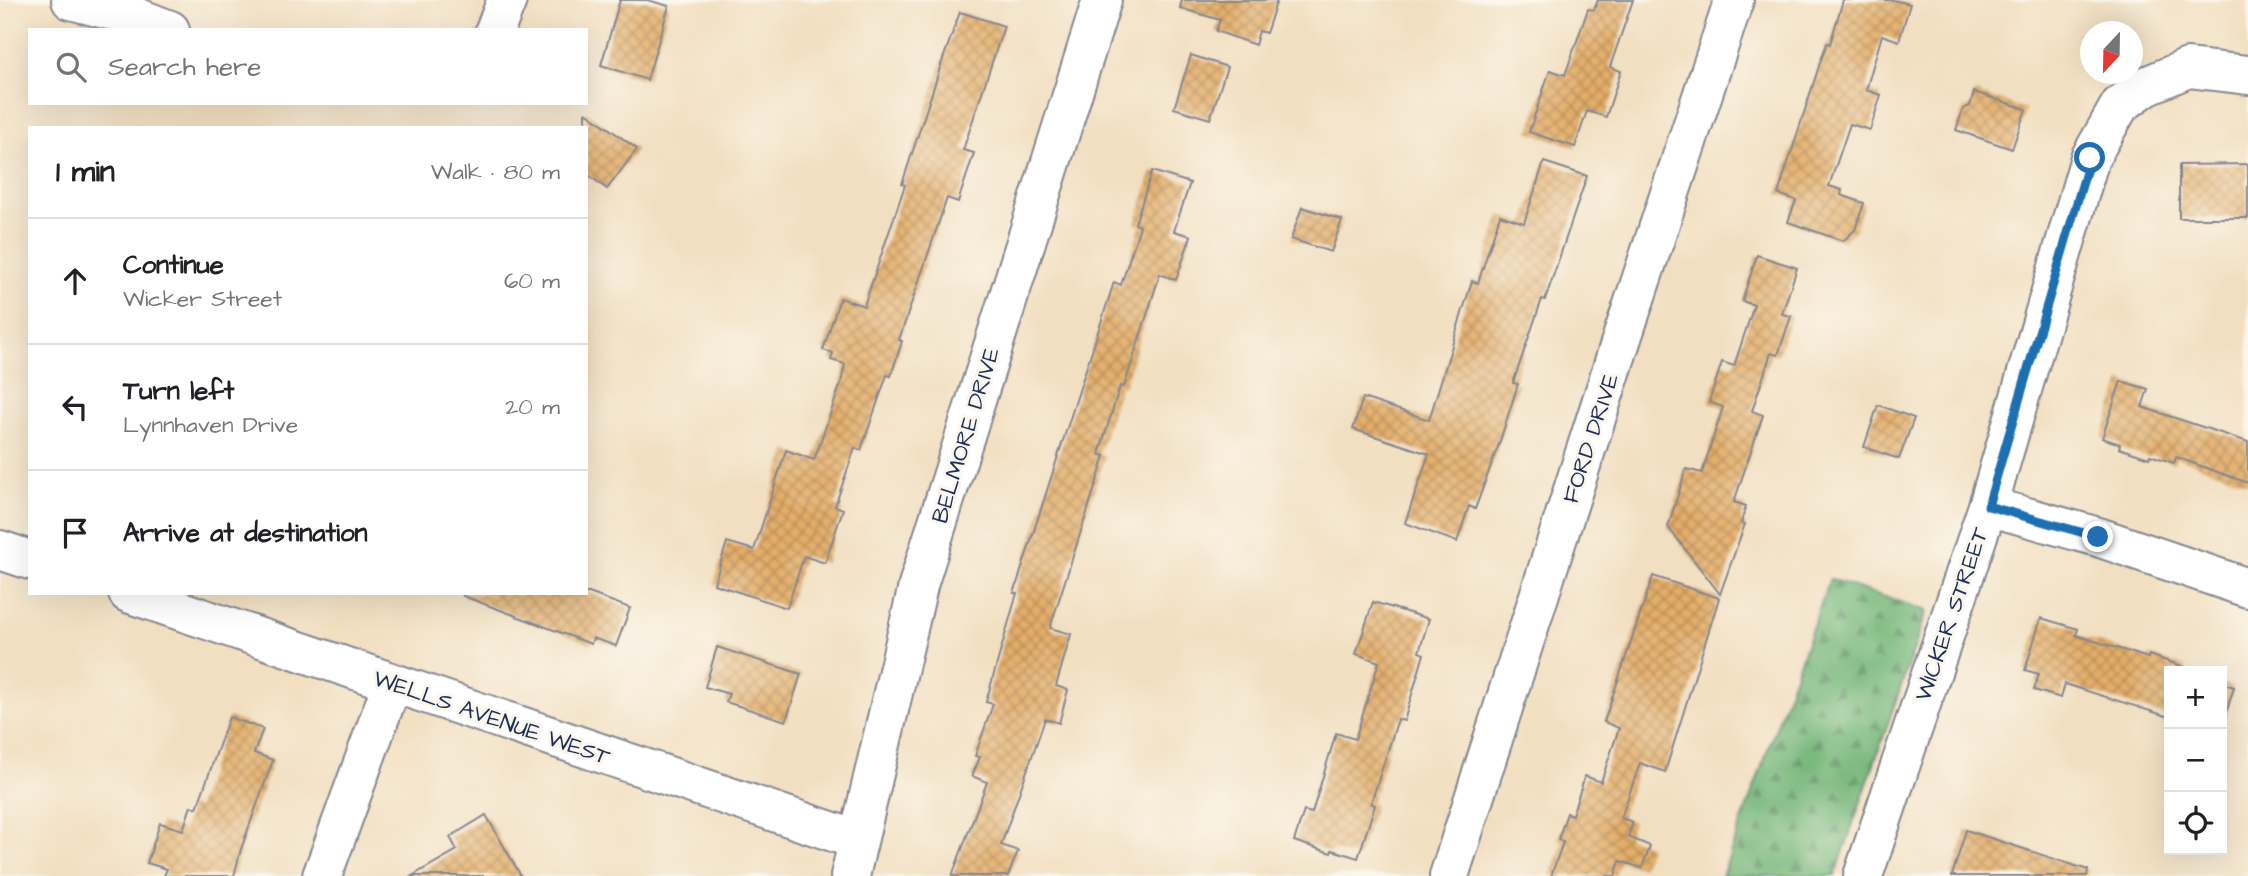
<!DOCTYPE html>
<meta charset="utf-8">
<style>
:root{--surface:#fff;--page:#f2f2f2;--text:#202124;--muted:#757577;--line:#e0e0e0}
body{margin:0;font-family:"Architects Daughter",sans-serif;background:var(--page);color:var(--text)}
.controls{position:absolute;right:21px;bottom:21px;display:grid;overflow:hidden;border-radius:0px;box-shadow:0 7px 28px #0002}
.controls button{width:63px;height:63px;display:grid;place-items:center;padding:0;border:0;border-bottom:2px solid var(--line);background:var(--surface);color:var(--text);font:35px sans-serif}
.compass{position:absolute;left:2080px;top:21px;width:63px;height:63px;border-radius:50%;background:var(--surface);box-shadow:0 7px 28px #0002;rotate:202deg}
.stop{position:absolute;width:21px;height:21px;margin:-16px;border:5px solid #1f6fb2;border-radius:50%;background:#fff}
.stop.end{background:#1f6fb2;border-color:#fff;box-shadow:0 2px 7px #0008}
.list{margin:0;padding:0;list-style:none}
h2{display:flex;justify-content:space-between;align-items:center;height:91px;margin:0;padding:0 28px;font-size:30px}
h2 small{font-size:23px;font-weight:400;color:var(--muted)}
.list li{display:grid;grid-template-columns:46px 1fr auto;gap:21px;align-items:center;box-sizing:border-box;height:126px;padding:0 28px;border-top:2px solid var(--line)}
.list b{display:block;font-size:26px;white-space:nowrap}
.list p{margin:0;font-size:23px;white-space:nowrap;color:var(--muted)}
.list em{font-size:23px;font-style:normal;color:var(--muted)}
.icon{flex:none;width:38px;height:38px;fill:none;stroke:currentColor;stroke-width:2;stroke-linecap:round;stroke-linejoin:round}
.map{position:relative;flex:none;width:2248px;height:876px;overflow:hidden}
.search{position:absolute;background:var(--surface);box-shadow:0 7px 28px #0002;left:28px;top:28px;width:560px;height:77px;display:flex;align-items:center;gap:18px;box-sizing:border-box;padding:0 24px;border-radius:0px;color:var(--muted);font-size:26px}
.panel{position:absolute;background:var(--surface);box-shadow:0 7px 28px #0002;left:28px;top:126px;width:560px;height:469px;border-radius:0px}
.map>svg:first-child{display:block}
.forest{fill:url(#forest-firs);stroke:#47726b;stroke-width:2}
.building{fill:url(#building-cross-hatch)}
.lines{fill:none;stroke-linecap:round;stroke-linejoin:round}
.street-casing{stroke:#868790;stroke-width:42}
.street{stroke:#fff;stroke-width:38}
.route{stroke:#1f6fb2;stroke-width:9}
.labels{text-anchor:middle;stroke-width:6;stroke-linejoin:round;paint-order:stroke}
.street-label{font-size:23px;fill:#1b2f5e;stroke:#fbf7ec}
</style>
<div class="map">
<svg width="2248" height="876" viewBox="0 0 2248 876">
<defs>
<pattern id="forest-firs" width="22" height="20" patternUnits="userSpaceOnUse" patternTransform="scale(1.75)"><rect width="22" height="20" fill="#73b678"/><path d="M5 1l3.5 6h-7zM16 11l3.5 6h-7z" fill="#5e9466"/></pattern>
<pattern id="building-cross-hatch" width="8" height="8" patternUnits="userSpaceOnUse" patternTransform="scale(1.75)"><rect width="8" height="8" fill="#e4ae69"/><path d="M0 0l8 8M0 8l8-8" fill="none" stroke="#b88e5a"/></pattern>
</defs>
<rect width="100%" height="100%" fill="#fbf7ec"/>
<filter id="ink" filterUnits="userSpaceOnUse"><feTurbulence type="fractalNoise" baseFrequency=".0143" numOctaves="2"/><feDisplacementMap in="SourceGraphic" scale="14" xChannelSelector="R" yChannelSelector="G"/><feConvolveMatrix kernelMatrix="1 2 1 2 8 2 1 2 1" color-interpolation-filters="sRGB"/></filter>
<filter id="wash" filterUnits="userSpaceOnUse"><feTurbulence type="fractalNoise" baseFrequency=".00686" numOctaves="4" result="noise"/><feDisplacementMap in="SourceGraphic" scale="28" xChannelSelector="R" yChannelSelector="G"/><feGaussianBlur stdDeviation="1.57" result="paint"/><feColorMatrix in="noise" values="0 0 0 0 0 0 0 0 0 0 0 0 0 0 0 0 0 1.4 0 .05"/><feComposite in="paint" operator="in"/></filter>
<g filter="url(#wash)">
<rect width="100%" height="100%" fill="#f2dfc1"/>
<path class="forest" d="M1830 579 1927 611 1835 876H1722Z"/>
<g id="blocks">
<g class="building">
<path d="M620 0H647L669 6 647 80 601 65Z"/>
<path d="M1182 0H1277L1266 33 1259 31 1255 45 1216 31 1220 20 1180 8Z"/>
<path d="M1598 0H1633L1610 67 1621 71 1606 117 1587 111 1575 147 1529 132 1550 70 1565 75 1588 9 1594 10Z"/>
<path d="M1843 0H1893L1910 4 1899 41 1882 35 1866 90 1881 95 1870 130 1850 124 1829 186 1842 190 1841 195 1864 203 1855 230 1843 241 1788 222 1796 200 1778 194 1820 63 1827 43 1830 44Z"/>
<path d="M960 12 1004 26 963 150 974 153 958 202 947 198 899 340 902 341 891 376 887 375 861 450 855 448 835 506 843 509 825 563 804 556 787 608 714 584 727 542 754 550 786 450 814 460 841 383 845 364 831 360 833 353 823 350 840 298 864 306 905 185 902 184 942 62Z"/>
<path d="M1191 55 1227 67 1210 119 1174 108Z"/>
<path d="M1974 92 2026 109 2012 149 1956 130 1963 109 1970 106Z"/>
<path d="M586 112 637 149 607 189 586 173Z"/>
<path d="M1544 162 1587 176 1545 300 1542 299 1513 383 1518 384 1499 444 1475 509 1469 506 1457 542 1405 523 1429 454 1353 429 1363 398 1429 420 1472 281 1478 283 1500 215 1524 223Z"/>
<path d="M2248 164V218H2179V165Z"/>
<path d="M1152 171 1190 183 1174 231 1191 236 1176 280 1160 274 1124 387 1120 386 1099 454 1105 456 1050 628 1071 634 1056 686 1068 690 1059 723 1045 719 1001 845 1018 851 1008 876H952L987 782 972 776 980 757 975 756 993 704 986 702 1017 593H1014L1114 282 1121 285 1140 226 1135 224Z"/>
<path d="M1302 207 1342 220 1331 252 1291 239Z"/>
<path d="M1757 255 1797 268 1782 314 1791 316 1778 355 1771 353 1752 411 1763 415 1734 502 1746 506 1741 523 1745 524 1720 594 1668 527 1686 469 1702 473 1723 407 1709 402 1722 362 1734 366 1754 305 1742 301Z"/>
<path d="M2121 381 2148 389 2142 407 2248 442V483L2176 457 2174 463 2150 455 2149 458 2119 448 2120 444 2102 438Z"/>
<path d="M1878 405 1914 418 1899 459 1864 447Z"/>
<path d="M1653 576 1719 598 1665 772 1640 763 1621 818 1633 822 1628 837 1650 846 1642 868 1620 861 1615 876H1551L1563 842 1558 840 1567 813 1572 815 1585 776 1601 782 1619 728 1604 722Z"/>
<path d="M464 593H589L630 608 616 646 593 638 591 644 463 596Z"/>
<path d="M1373 602 1429 619 1419 652 1424 654 1404 721 1398 719 1371 803 1375 805 1358 858 1332 850 1331 853 1294 841 1304 811 1312 813 1336 733 1355 739 1379 662 1356 654Z"/>
<path d="M2041 618 2078 629 2076 635 2148 658 2149 655 2185 667V671H2169V717L2065 684 2061 698 2034 690 2039 674 2025 670Z"/>
<path d="M717 647 801 674 786 721 726 702 729 694 705 687Z"/>
<path d="M2222 683 2234 687 2222 727Z"/>
<path d="M229 717 263 729 254 753 273 760 241 849 234 876H164L167 869 147 863 160 823 183 830 191 806 197 808Z"/>
<path d="M486 815 521 876H412L457 850 450 837Z"/>
<path d="M1966 830 2088 870 2087 876H1952Z"/>
</g>
</g>
</g>
<g filter="url(#ink)">
<use href="#blocks" fill-opacity="0" stroke="#868790" stroke-width="2"/>
<g class="lines">
<g class="street-casing">
<g id="street">
<path d="M71 0 136 17 170 30"/>
<path d="M495 30 507 0"/>
<path d="M1988 506 2098 537 2248 588"/>
<path d="M0 550 30 560"/>
<path d="M128 593 857 840"/>
<path d="M322 876 392 684"/>
<path d="M850 876 919 582 1102 0"/>
<path d="M1449 876 1620 344 1734 0"/>
<path d="M1863 876 1988 506 2090 158 2120 105 2146 86 2188 68 2248 75"/>
</g>
</g>
<use href="#street" class="street"/>
</g>
</g>
<g class="lines" filter="url(#ink)">
<path class="route" d="M2090 158 1988 506 2098 537"/>
</g>
<g class="labels">
<g class="street-label">
<text transform="translate(965 435) rotate(-73)" y="8">BELMORE DRIVE</text>
<text transform="translate(1590 438) rotate(-72)" y="8">FORD DRIVE</text>
<text transform="translate(1951 614) rotate(-71)" y="8">WICKER STREET</text>
<text transform="translate(492 717) rotate(19)" y="8">WELLS AVENUE WEST</text>
</g>
</g>
</svg>
<div class="controls">
<button>+</button>
<button>−</button>
<button><svg class="icon" aria-label="locate" viewBox="0 0 24 24"><circle cx="12" cy="12" r="6"/><path d="M12 2v4M12 18v4M2 12h4M18 12h4"/></svg></button>
</div>
<svg class="compass" viewBox="-18 -18 36 36"><path d="M0-13l5 13h-10z" fill="#e53935"/><path d="M0 13l5-13h-10z" fill="#757577"/></svg>
<div class="stop" style="left:2090px;top:158px"></div>
<div class="stop end" style="left:2098px;top:537px"></div>
<div class="search"><svg class="icon" aria-label="search" viewBox="0 0 24 24"><circle cx="10" cy="10" r="6"/><path d="M15 15l6 6"/></svg>Search here</div>
<section class="panel">
<h2>1 min<small>Walk · 80 m</small></h2>
<ul class="list">
<li><svg class="icon" aria-label="ahead" viewBox="0 0 24 24"><path d="M12 20V5M6 11l6-6 6 6"/></svg><div><b>Continue</b><p>Wicker Street</p></div><em>60 m</em></li>
<li><svg class="icon" aria-label="left" viewBox="0 0 24 24"><path d="M17 20v-9H6M10 6l-5 5 5 5"/></svg><div><b>Turn left</b><p>Lynnhaven Drive</p></div><em>20 m</em></li>
<li><svg class="icon" aria-label="arrive" viewBox="0 0 24 24"><path d="M6 21V4h12l-3 4 3 4H6"/></svg><div><b>Arrive at destination</b></div></li>
</ul>
</section>
</div>
